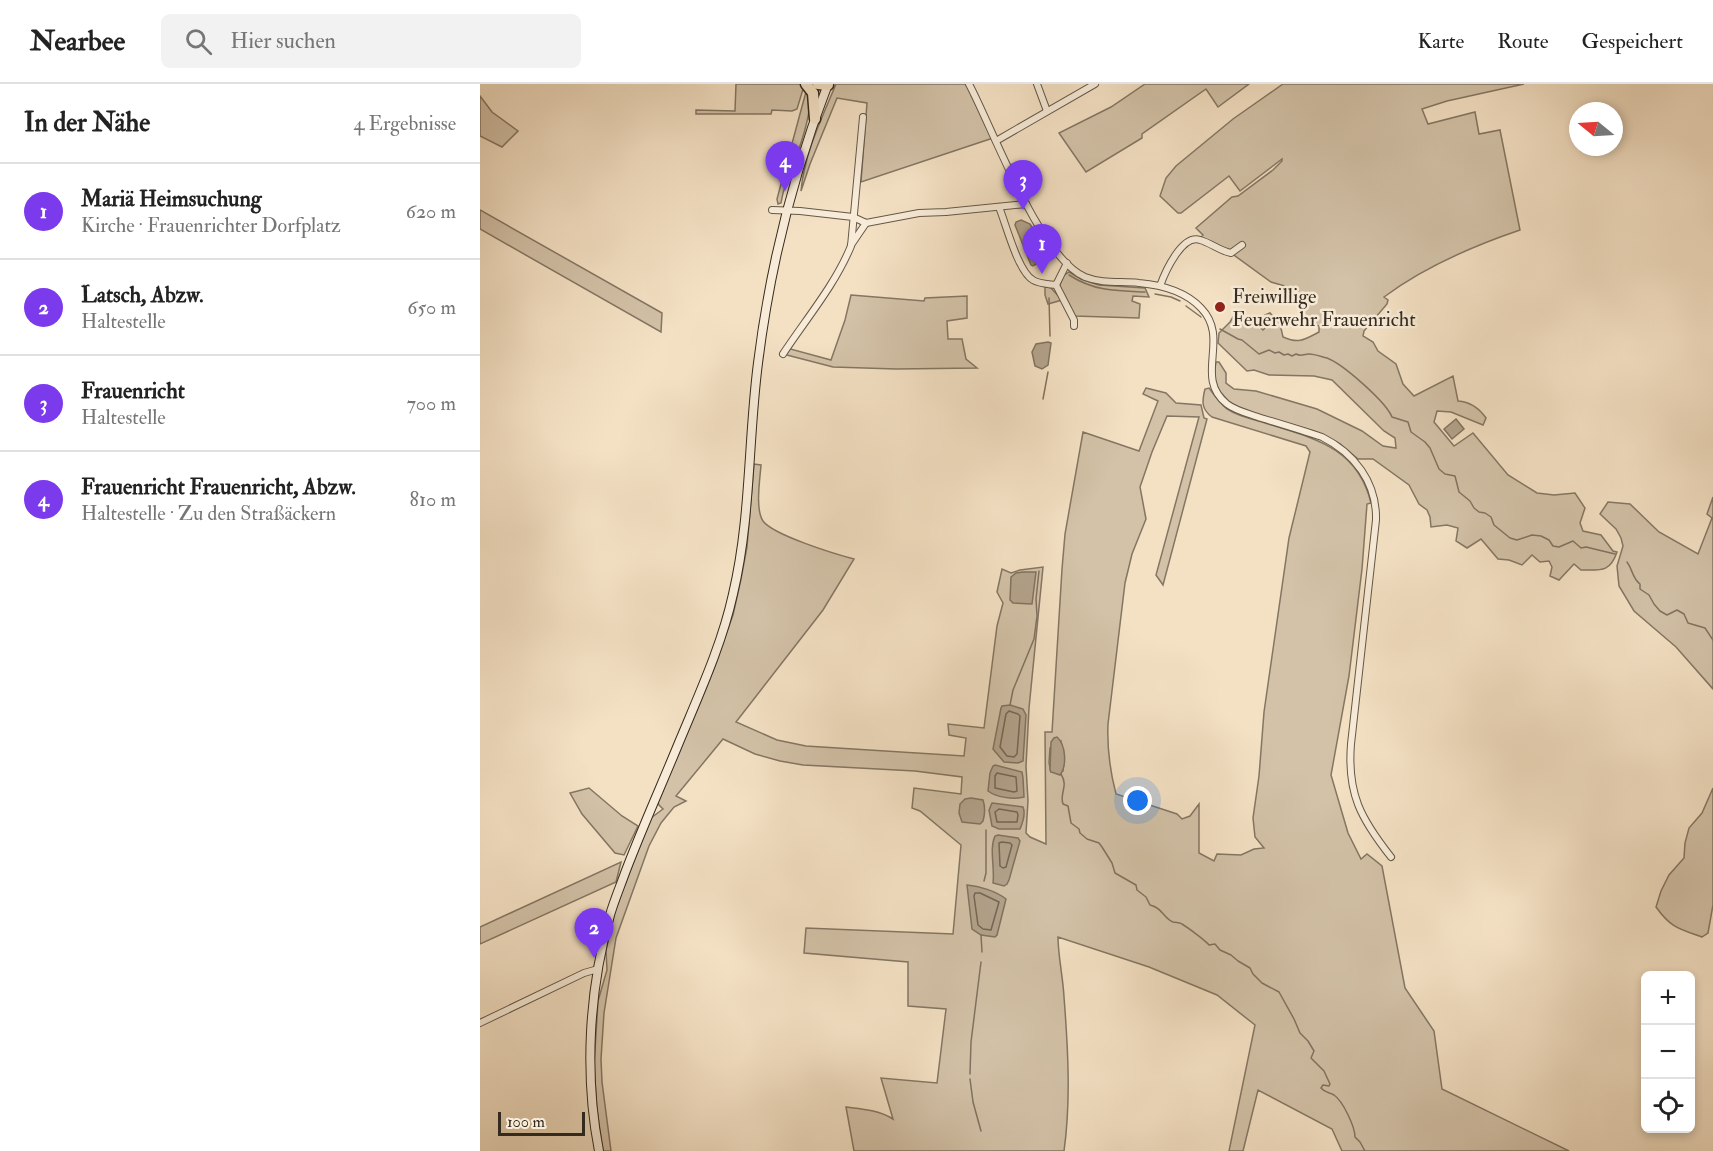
<!DOCTYPE html>
<html lang="de">
<meta charset="utf-8">
<style>
:root{--surface:#fff;--page:#f2f2f2;--text:#222;--muted:#767676;--line:#e0e0e0;--accent:#7c3aed}
body{margin:0;font-family:"IM FELL Double Pica",serif;background:var(--page);color:var(--text)}
.controls{position:absolute;right:18px;bottom:18px;display:grid;overflow:hidden;border-radius:9px;box-shadow:0 3px 9px #0003}
.controls button{width:54px;height:54px;display:grid;place-items:center;padding:0;border:0;border-bottom:2px solid var(--line);background:var(--surface);color:var(--text);font:30px sans-serif}
.compass{position:absolute;left:1089px;top:18px;width:54px;height:54px;border-radius:50%;background:var(--surface);box-shadow:0 3px 9px #0003;rotate:288deg}
.scale{position:absolute;left:18px;bottom:15px;width:87px;box-sizing:border-box;padding-left:6px;border:3px solid #342a1e;border-top:0;font-size:16px;line-height:21px;white-space:nowrap;color:#342a1e;-webkit-text-stroke:4px #f8ecd9;paint-order:stroke}
.you{position:absolute;left:658px;top:717px;width:21px;height:21px;margin:-15px;border:4px solid #fff;border-radius:50%;background:#1a73e8;box-shadow:0 0 0 9px #1a73e833}
.badge{display:grid;place-items:center;width:39px;height:39px;border-radius:50%;background:var(--accent);color:#fff;font-size:20px;font-weight:700}
.pin{position:absolute;translate:-50% -50px;filter:drop-shadow(0 2px 3px #0008)}
.pin::after{content:'';position:absolute;top:32px;width:21px;height:18px;background:inherit;clip-path:polygon(0 0,100% 0,50% 100%)}
.list{margin:0;padding:0;list-style:none}
h2{display:flex;justify-content:space-between;align-items:center;height:78px;margin:0;padding:0 24px;font-size:26px}
h2 small{font-size:20px;font-weight:400;color:var(--muted)}
.list li{display:grid;grid-template-columns:39px 1fr auto;gap:18px;align-items:center;box-sizing:border-box;height:96px;padding:0 24px;border-top:2px solid var(--line)}
.list b{display:block;font-size:22px;white-space:nowrap}
.list p{margin:0;font-size:20px;white-space:nowrap;color:var(--muted)}
.list em{font-size:20px;font-style:normal;color:var(--muted)}
.icon{flex:none;width:33px;height:33px;fill:none;stroke:currentColor;stroke-width:2;stroke-linecap:round;stroke-linejoin:round}
.map{position:relative;flex:none;width:1233px;height:1067px;overflow:hidden}
header{display:flex;align-items:center;gap:36px;box-sizing:border-box;height:84px;padding:0 30px;background:var(--surface);border-bottom:2px solid var(--line)}
header strong{font-size:28px}
nav{display:flex;gap:33px;margin-inline-start:auto;font-size:21px}
.search{width:420px;height:54px;background:var(--page);display:flex;align-items:center;gap:15px;box-sizing:border-box;padding:0 21px;border-radius:9px;color:var(--muted);font-size:22px}
main{display:flex}
aside{flex:1;background:var(--surface)}
.map>svg:first-child{display:block}
.green{fill:#d3c2a8;stroke:#847663;stroke-width:1.5;fill-rule:evenodd}
.water{fill:#b3a38c;stroke:#807360;stroke-width:1.5}
.lines{fill:none;stroke-linecap:round;stroke-linejoin:round}
.shore{stroke:#746655;stroke-width:1.5}
.stream{stroke:#807360;stroke-width:1.5}
.street-casing{stroke:#645848;stroke-width:8}
.secondary-casing{stroke:#342a1e;stroke-width:10}
.highway-casing{stroke:#342a1e;stroke-width:13}
.street{stroke:#f8ecd9;stroke-width:6}
.secondary{stroke:#f8ecd9;stroke-width:8}
.highway{stroke:#f4e1c4;stroke-width:10}
.poi-dot{fill:#8f2418;stroke:#f8ecd9;stroke-width:2}
.labels{text-anchor:middle;stroke-width:5;stroke-linejoin:round;paint-order:stroke}
.poi-label{font-size:20px;fill:#342a1e;stroke:#f8ecd9;text-anchor:start}
</style>
<header>
<strong>Nearbee</strong>
<div class="search"><svg class="icon" aria-label="search" viewBox="0 0 24 24"><circle cx="10" cy="10" r="6"/><path d="M15 15l6 6"/></svg>Hier suchen</div>
<nav><a>Karte</a><a>Route</a><a>Gespeichert</a></nav>
</header>
<main>
<aside>
<h2>In der Nähe<small>4 Ergebnisse</small></h2>
<ul class="list">
<li><span class="badge">1</span><div><b>Mariä Heimsuchung</b><p>Kirche · Frauenrichter Dorfplatz</p></div><em>620 m</em></li>
<li><span class="badge">2</span><div><b>Latsch, Abzw.</b><p>Haltestelle</p></div><em>650 m</em></li>
<li><span class="badge">3</span><div><b>Frauenricht</b><p>Haltestelle</p></div><em>700 m</em></li>
<li><span class="badge">4</span><div><b>Frauenricht Frauenricht, Abzw.</b><p>Haltestelle · Zu den Straßäckern</p></div><em>810 m</em></li>
</ul>
</aside>
<div class="map">
<svg width="1233" height="1067" viewBox="0 0 1233 1067">
<rect width="100%" height="100%" fill="#f4e1c4"/>
<filter id="stains"><feTurbulence type="fractalNoise" baseFrequency=".00333" numOctaves="4"/><feColorMatrix values="0 0 0 0 .2 0 0 0 0 .09 0 0 0 0 .02 0 0 0 .5 -.17"/></filter>
<radialGradient id="worn" r=".72"><stop offset=".6" stop-color="#630" stop-opacity="0"/><stop offset="1" stop-color="#630" stop-opacity=".3"/></radialGradient>
<g class="green">
<path d="M256 0H321L324 2 317 25 312 27 292 26 291 30H216V26L255 27Z"/>
<path d="M356 0H486L516 53 381 98 387 19 357 14 330 80 321 107C324 70 342 34 356 0Z"/>
<path d="M665 0H769L738 23 726 5 662 50V54L606 88 579 49 631 23Z"/>
<path d="M803 0H1044L967 17 942 25 948 40 995 28 999 50 1020 46 1040 146C993 162 944 183 904 213L908 216 907 220 884 247 883 252 893 258 898 267 916 280 923 300 934 312 973 292 978 317C991 318 999 324 1006 334L1003 341 971 328 957 327 954 338 974 362 993 349 1028 391 1057 409 1074 411 1095 409 1105 424 1100 439 1103 447 1121 451 1133 467 1137 468C1130 489 1120 486 1101 486L1094 480 1079 496 1070 492 1072 483 1069 477 1060 478 1052 471 1042 481 1029 476 1018 475 1001 455 987 464 976 457 978 444 967 441 951 443 950 433 947 426 939 420 929 401 893 375H878L860 360 834 347 763 326 749 318 738 305 734 291 736 278H739L746 289V299L754 305 776 307 837 325 882 347 903 362 916 364 915 354 904 347 852 296 834 292 789 291 774 286 767 287 738 259 739 249 750 238 756 228 774 238 783 246 787 242 785 239V231L790 229 800 240 803 253C819 260 824 256 839 248V242L829 239 819 229 825 221 808 203 791 198 751 169 719 155 723 151 716 144 752 113 758 112 793 86 802 77V75L760 107 749 92 701 129H698L680 112 686 94 696 82 753 35Z"/>
<path d="M327 4C339 21 310 89 303 109L301 119 298 120 297 115Z"/>
<path d="M0 12 12 28 38 47 22 63 0 52Z"/>
<path d="M0 126 182 229 181 248 0 145Z"/>
<path d="M589 188 601 195 619 201 665 204 669 213 653 212 652 217 660 220 659 234 594 232 579 204 583 192Z"/>
<path d="M565 202 571 204 582 216 568 220 565 211Z"/>
<path d="M371 211 444 217 445 214 487 212V234L467 237 468 255H482L486 275 497 284 416 285 353 283 303 270 307 264 351 276 365 236Z"/>
<path d="M666 304 686 309 696 319 721 321 724 334 727 335 683 501 676 491 719 333 687 332 672 368 660 403 666 435 652 470 645 499 628 640C627 663 630 687 636 710L697 730 702 735 710 732 719 720V769L734 777 737 770 761 771 774 765 784 764 775 753 773 734 779 692 784 628 809 454 830 368 826 362 732 333C721 325 722 317 725 305L729 304C734 311 740 319 747 325 757 332 770 335 782 338 831 354 877 361 891 419L887 420 882 485 869 592 851 691 868 749 881 775 887 770 902 782 925 904 954 947 962 1005 1089 1067H862L852 1045 778 1006 763 1067H749L775 941 737 911 669 883 578 853C578 872 583 893 584 913 588 964 591 1017 584 1067H374L366 1023C382 1025 399 1026 413 1035L401 994 457 999 466 925 428 922V878L324 869 326 844 473 850 481 761 440 727 432 724 434 704 481 710 482 693 435 687 323 681 300 677 275 670 243 655 196 712 206 717 194 723 181 739 169 762 136 854 124 929 121 975 122 998 131 1067H123L117 1026 114 982 118 917 127 886 126 866 134 831 146 797 171 734 183 725 179 721 178 718 230 594 253 531 261 495 267 463 274 380 281 381C280 395 275 425 283 437 293 451 355 470 374 475L343 526 256 638 297 656 326 662 484 672 486 654 469 651 468 640 504 644 517 542 523 519 517 508 522 485 531 489 540 486 563 483 549 624 546 682 548 717 546 749 550 753 566 760 565 648H572L582 485 585 450 603 348 659 367 678 317 663 310ZM581 657 584 675 583 687 571 688 569 679 570 664Z"/>
<path d="M1233 413V605L1196 563 1154 527 1139 502 1137 482 1143 462 1141 454 1136 445 1120 430 1128 418 1150 420 1179 448 1218 470 1232 434 1227 430Z"/>
<path d="M109 704 142 732 158 742 144 771 135 769 102 730 90 709Z"/>
<path d="M1233 704V821L1228 849 1222 853C1199 845 1191 844 1176 823L1181 807 1189 791 1204 774 1205 759 1209 744 1222 729Z"/>
<path d="M141 778 136 798 0 860V843Z"/>
</g>
<g class="water">
<path d="M541 136 550 140 571 171 553 182 551 181 535 141 536 138Z"/>
<path d="M568 258 571 259 568 281 562 285 555 282 552 268 556 260Z"/>
<path d="M976 335 984 345 972 355 964 345Z"/>
<path d="M543 488H556L552 520 533 519 530 516 531 493 536 489Z"/>
<path d="M530 621 543 625 546 631 543 677 538 679 524 678 513 665 521 624 522 622Z"/>
<path d="M577 653C586 661 587 682 580 691L571 688 570 686 571 658 574 654Z"/>
<path d="M515 681 542 688 543 694 544 713C533 716 516 713 508 707L510 689 513 682Z"/>
<path d="M491 714 503 716C505 722 505 730 503 737L500 740 482 738 479 729 480 720 485 715Z"/>
<path d="M512 719 543 723C546 730 543 738 540 745H519L512 742 509 726Z"/>
<path d="M518 751 538 754 540 757 529 796 527 800 524 802 513 799C515 784 509 765 515 752Z"/>
<path d="M487 801C499 802 516 807 526 815L517 851 515 853 501 851 492 845Z"/>
</g>
<g class="lines">
<g class="shore">
<path d="M529 627 538 630 540 632 537 670 534 673 527 672 520 663 526 630Z"/>
<path d="M517 689 536 693 537 707 534 708 515 704V692Z"/>
<path d="M519 725 537 728 538 731 537 738H517L515 728Z"/>
<path d="M522 758 530 759 532 761 526 783 523 784 520 782 519 759Z"/>
<path d="M495 809H500L519 818 511 846 503 845 498 841 494 812Z"/>
</g>
<g class="stream">
<path d="M589 191C614 207 635 207 665 208"/>
<path d="M675 210 691 213 700 217"/>
<path d="M569 214 570 252"/>
<path d="M706 222 721 233"/>
<path d="M740 245 758 255 762 256 779 270 789 266 795 269 799 268 804 271 808 270 812 272 816 270C822 273 823 270 829 270 835 270 842 273 847 274 863 280 906 318 912 333L928 338 931 348 945 358 950 364 959 385 965 390 975 392 979 408 990 417 994 424 999 428 1005 429 1011 433 1014 441 1030 454 1037 456 1052 451 1061 452 1069 456 1073 462 1079 463 1093 457 1101 464 1106 463 1135 470"/>
<path d="M563 315 568 288"/>
<path d="M1147 478C1153 486 1152 494 1160 500V505L1169 511 1174 520 1180 527 1187 531 1197 526 1204 530 1208 539 1225 544 1233 556"/>
<path d="M530 621 533 606 554 555 557 532 556 515 559 487"/>
<path d="M581 690C589 703 579 709 583 720L588 722 591 739 599 745 600 749 607 755 619 759 622 763 632 779 635 789 656 801 657 806 666 813 670 821C683 824 683 834 693 838 696 839 699 838 702 840 707 843 726 857 729 861L735 860 740 866 751 871 758 877 770 884 773 890 782 899 799 908 814 935 820 949 828 957 834 967 831 974 844 987 850 1000 849 1002 843 1001 841 1004C845 1009 849 1008 854 1011 863 1017 875 1043 875 1053L880 1058 885 1067"/>
<path d="M504 797 506 789V746"/>
<path d="M501 851 502 868"/>
<path d="M490 990 491 958 501 878"/>
<path d="M490 995 493 1018 501 1047"/>
</g>
<g class="street-casing">
<g id="street">
<path d="M489 0C513 45 559 173 605 193 623 200 641 197 659 199 682 201 705 207 721 224 751 255 713 293 747 320 756 327 770 330 781 334 801 340 821 346 842 353 874 369 897 398 896 436L871 660C867 710 881 735 911 773"/>
<path d="M557 0 567 27"/>
<path d="M516 57 615 0"/>
<path d="M519 123C526 140 538 188 553 196 559 200 569 200 576 201L587 179"/>
<path d="M292 126 320 127 373 133 386 139"/>
<path d="M386 139 439 129 466 128 546 120"/>
<path d="M371 161 386 139"/>
<path d="M576 201 594 236V242"/>
<path d="M680 202C685 188 702 150 720 156 731 159 740 167 751 169L762 161"/>
<path d="M303 270C326 235 355 201 371 162L383 33"/>
<path d="M0 939 104 889 118 885"/>
</g>
</g>
<g class="secondary-casing">
<path id="secondary" d="M119 1067C104 990 109 906 130 831 134 817 140 803 145 789 162 744 182 700 200 656 220 608 242 560 253 510 271 434 268 356 278 279 290 183 313 90 348 0"/>
</g>
<g class="highway-casing">
<g id="highway">
<path d="M326 0 333 9 335 35"/>
<path d="M338 0 348 1"/>
</g>
</g>
<use href="#street" class="street"/>
<use href="#secondary" class="secondary"/>
<use href="#highway" class="highway"/>
</g>
<circle class="poi-dot" cx="740" cy="223" r="6"/>
<g class="labels">
<g class="poi-label">
<text x="752" y="219">Freiwillige<tspan x="752" dy="23">Feuerwehr Frauenricht</tspan></text>
</g>
</g>
<rect width="100%" height="100%" filter="url(#stains)"/>
<rect width="100%" height="100%" fill="url(#worn)"/>
</svg>
<div class="controls">
<button>+</button>
<button>−</button>
<button><svg class="icon" aria-label="locate" viewBox="0 0 24 24"><circle cx="12" cy="12" r="6"/><path d="M12 2v4M12 18v4M2 12h4M18 12h4"/></svg></button>
</div>
<svg class="compass" viewBox="-18 -18 36 36"><path d="M0-13l5 13h-10z" fill="#e53935"/><path d="M0 13l5-13h-10z" fill="#767676"/></svg>
<div class="scale">100 m</div>
<div class="you"></div>
<div class="pin badge" style="left:562px;top:190px">1</div>
<div class="pin badge" style="left:114px;top:874px">2</div>
<div class="pin badge" style="left:543px;top:126px">3</div>
<div class="pin badge" style="left:305px;top:107px">4</div>
</div>
</main>
